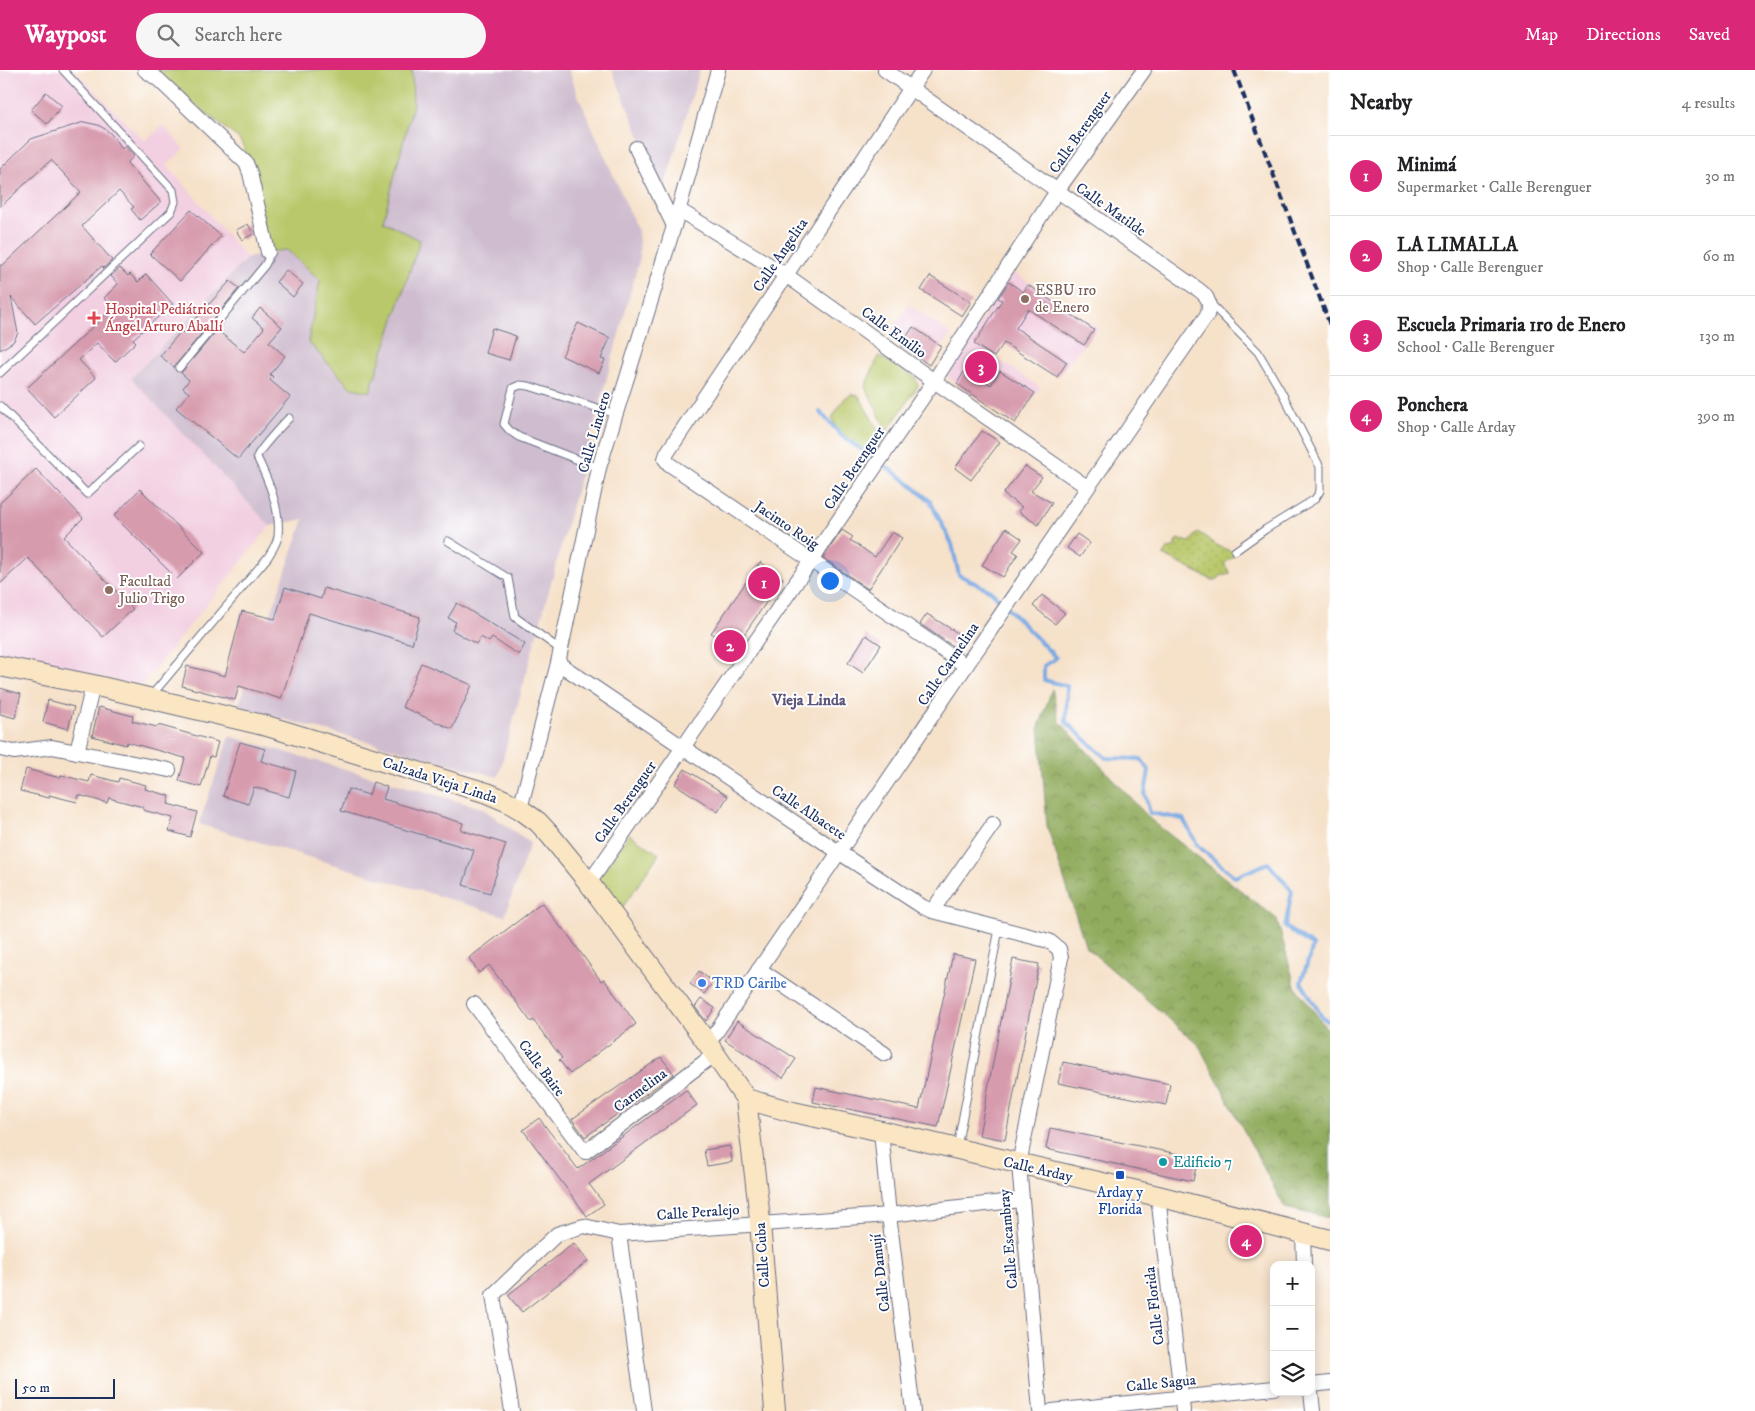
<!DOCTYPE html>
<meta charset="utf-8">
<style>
:root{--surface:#fff;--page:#f6f6f6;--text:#202124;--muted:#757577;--line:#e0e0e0;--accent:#db2777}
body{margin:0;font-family:"IM FELL DW Pica",serif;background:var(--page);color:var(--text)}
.controls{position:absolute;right:15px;bottom:15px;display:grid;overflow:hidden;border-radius:10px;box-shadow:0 2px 12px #0003}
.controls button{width:45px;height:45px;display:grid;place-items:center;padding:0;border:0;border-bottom:1px solid var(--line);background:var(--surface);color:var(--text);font:25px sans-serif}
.scale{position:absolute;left:15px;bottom:12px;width:100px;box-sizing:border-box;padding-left:5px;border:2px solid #1b2f5e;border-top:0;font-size:14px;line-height:18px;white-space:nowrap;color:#1b2f5e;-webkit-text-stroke:4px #fff;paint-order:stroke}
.you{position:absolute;left:829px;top:510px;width:18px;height:18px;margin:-12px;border:4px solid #fff;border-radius:50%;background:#1a73e8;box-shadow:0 0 0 8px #1a73e833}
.badge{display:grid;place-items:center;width:32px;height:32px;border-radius:50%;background:var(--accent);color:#fff;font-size:16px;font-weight:700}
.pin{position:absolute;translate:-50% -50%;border:2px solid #fff;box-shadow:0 1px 5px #0006}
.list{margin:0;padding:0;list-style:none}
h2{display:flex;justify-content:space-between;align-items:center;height:65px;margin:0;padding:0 20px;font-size:21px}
h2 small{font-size:16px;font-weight:400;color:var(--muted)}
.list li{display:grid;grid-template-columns:32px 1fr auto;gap:15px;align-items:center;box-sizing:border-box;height:80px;padding:0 20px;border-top:1px solid var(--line)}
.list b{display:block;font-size:19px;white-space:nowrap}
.list p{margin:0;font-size:16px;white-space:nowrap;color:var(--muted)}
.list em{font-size:16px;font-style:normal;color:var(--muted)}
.icon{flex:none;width:28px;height:28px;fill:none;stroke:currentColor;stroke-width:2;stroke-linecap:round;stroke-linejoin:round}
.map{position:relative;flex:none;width:1330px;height:1341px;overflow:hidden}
header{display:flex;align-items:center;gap:30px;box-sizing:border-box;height:70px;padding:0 25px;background:var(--accent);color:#fff}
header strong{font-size:24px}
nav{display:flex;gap:28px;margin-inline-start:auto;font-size:18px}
.search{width:350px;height:45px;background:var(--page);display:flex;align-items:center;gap:12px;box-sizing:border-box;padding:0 18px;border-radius:28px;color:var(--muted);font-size:19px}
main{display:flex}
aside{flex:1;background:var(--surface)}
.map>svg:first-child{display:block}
.built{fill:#f2cfe1}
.industrial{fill:#cfbdcf}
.forest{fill:url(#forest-crowns);stroke:#566e5e}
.park{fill:#b9c86a;stroke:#6a7c64}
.garden{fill:url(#garden-dots);stroke:#6a7c64}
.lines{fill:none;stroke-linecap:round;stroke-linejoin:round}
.stream{stroke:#78a9e3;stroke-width:4}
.building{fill:#d79bae}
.lane-casing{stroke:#686d83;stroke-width:9}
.street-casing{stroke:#686d83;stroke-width:16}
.secondary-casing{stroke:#686d83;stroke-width:22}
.lane{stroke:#fff;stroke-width:7}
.street{stroke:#fff;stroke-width:14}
.secondary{stroke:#fbe6c4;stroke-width:20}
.rail{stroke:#1b2f5e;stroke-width:4;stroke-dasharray:8 4;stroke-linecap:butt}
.education-dot{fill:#8d6e63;stroke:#fff;stroke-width:2}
.health-dot{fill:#e0444e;stroke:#fff;stroke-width:2}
.shop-dot{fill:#3f7fe0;stroke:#fff;stroke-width:2}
.culture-dot{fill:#0f9aa8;stroke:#fff;stroke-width:2}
.transit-dot{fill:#1a4fb4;stroke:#fff;stroke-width:2}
.labels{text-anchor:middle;stroke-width:4;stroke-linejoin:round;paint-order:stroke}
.street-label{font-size:15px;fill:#1b2f5e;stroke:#fff}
.education-label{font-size:15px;fill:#785e54;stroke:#fff;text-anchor:start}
.health-label{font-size:15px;fill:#be3a42;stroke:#fff;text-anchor:start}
.shop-label{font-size:15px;fill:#366cbe;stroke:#fff;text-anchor:start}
.culture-label{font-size:15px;fill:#0d838f;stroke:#fff;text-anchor:start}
.transit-label{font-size:15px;fill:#164399;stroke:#fff}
.neighbourhood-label{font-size:16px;font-weight:bold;fill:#5d557a;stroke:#fff}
</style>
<header>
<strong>Waypost</strong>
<div class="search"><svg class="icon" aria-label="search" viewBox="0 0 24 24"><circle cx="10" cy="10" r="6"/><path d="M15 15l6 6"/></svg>Search here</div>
<nav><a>Map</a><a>Directions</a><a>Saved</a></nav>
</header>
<main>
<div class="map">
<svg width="1330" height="1341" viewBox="0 0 1330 1341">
<defs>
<pattern id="forest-crowns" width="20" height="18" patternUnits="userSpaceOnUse" patternTransform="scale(1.25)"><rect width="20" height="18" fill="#92ac5e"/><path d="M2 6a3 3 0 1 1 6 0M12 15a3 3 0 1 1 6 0" fill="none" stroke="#768c51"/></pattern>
<pattern id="garden-dots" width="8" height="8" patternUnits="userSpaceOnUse" patternTransform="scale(1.25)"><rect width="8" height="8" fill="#b9c86a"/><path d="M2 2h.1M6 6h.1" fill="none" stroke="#9eac5e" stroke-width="1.8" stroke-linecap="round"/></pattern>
</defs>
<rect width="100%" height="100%" fill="#fff"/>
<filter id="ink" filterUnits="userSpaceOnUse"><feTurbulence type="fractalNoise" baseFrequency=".02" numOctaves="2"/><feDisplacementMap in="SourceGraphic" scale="10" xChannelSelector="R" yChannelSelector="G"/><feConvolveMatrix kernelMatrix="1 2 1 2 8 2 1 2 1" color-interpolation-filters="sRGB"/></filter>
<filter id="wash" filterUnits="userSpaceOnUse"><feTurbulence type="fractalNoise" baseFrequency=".0096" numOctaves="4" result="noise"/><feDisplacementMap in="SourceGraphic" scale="20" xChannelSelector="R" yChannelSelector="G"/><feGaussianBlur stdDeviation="1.12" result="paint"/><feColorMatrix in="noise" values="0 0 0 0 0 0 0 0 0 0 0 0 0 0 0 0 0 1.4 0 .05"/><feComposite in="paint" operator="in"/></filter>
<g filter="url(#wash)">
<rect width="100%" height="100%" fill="#f6e1c9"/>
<g class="built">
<path d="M0 0H74L145 71 163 55 184 79 167 95 247 188 131 308 270 456 141 616 0 584Z"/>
<path d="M1013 202 1098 258 1057 307 1004 273 995 287 1040 317 1015 353 947 306Z"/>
<path d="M909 235 951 264 929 295 888 266Z"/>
</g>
<g class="industrial">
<path d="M412 0H569L577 23 638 161 640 187 498 707 238 637 304 449 270 456 131 308 247 188 287 180 321 210 308 272 383 151 413 34Z"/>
<path d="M612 0H700L663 122Z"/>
<path d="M229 666 482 738 530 773 505 846 199 754Z"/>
</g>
<path class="forest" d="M1052 619 1059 651 1151 750 1277 849 1295 916 1330 963V1148L1285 1138 1198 974 1086 877 1047 756 1039 657Z"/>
<g class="park">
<path d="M151 0H412L413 34 383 151 420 170 370 322 351 318 308 272 320 210 287 180 268 182 254 97 239 69Z"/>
<path d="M879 286 915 307 918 316 887 361 865 316Z"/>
<path d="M852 324 859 326 883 369 873 386C860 376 835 365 832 348L845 328Z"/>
<path d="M629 764 659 784 618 844 594 815Z"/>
</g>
<path class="garden" d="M1198 462 1218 476 1233 482 1234 486 1224 494 1231 504 1221 506 1216 510H1212L1163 485 1167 479 1174 478 1177 469 1190 472Z"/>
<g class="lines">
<path class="stream" d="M820 342 842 366 905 410 930 431 952 474 959 505 991 521 1056 588 1044 596V610L1067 616 1066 652 1106 688 1141 689 1149 700 1145 724 1150 743 1183 749 1198 776 1235 807 1268 793 1292 821 1285 857 1313 876 1301 912 1322 947 1330 953"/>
</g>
<g id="blocks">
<g class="building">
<path d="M46 22 62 36 47 54 31 40Z"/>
<path d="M84 52 98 55 105 59 111 64 122 79 125 76 134 86 127 93 161 132 140 150 131 139 134 137 119 121 82 156 112 190 104 198 102 196 35 254 11 227 18 263 13 272 0 280V195H3L81 122 51 90 0 137V99L31 69Z"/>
<path d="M191 140 221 166 180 211 150 184Z"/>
<path d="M248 154 253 164 242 170 236 160Z"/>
<path d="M120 198 128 206 130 204 138 212 146 204 173 234 133 269 136 272 115 292 97 273 79 290 96 308 54 347 27 318 113 238 104 228 118 214 111 206Z"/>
<path d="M286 200 303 214 293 227 276 212Z"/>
<path d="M930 206 971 232 962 246 921 220Z"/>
<path d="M230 211 239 218 174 297 160 286 181 261 183 263Z"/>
<path d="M1009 212 1023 222 1028 215 1094 260 1084 275 1028 239 1016 258 1067 292 1057 307 1004 273 994 287 974 274 1002 230 998 228Z"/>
<path d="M260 238 282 257 269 272 285 286 270 304 273 307 270 310 290 327 238 389 176 338 189 323 183 318 189 310 181 303 217 260 244 282 264 258 252 248Z"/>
<path d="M578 253 610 268 601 289 605 290 599 303 562 286Z"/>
<path d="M913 257 941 276 929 295 901 275Z"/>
<path d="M492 258 516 266 509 290 485 283Z"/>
<path d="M966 298 991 315 1000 301 1035 323 1015 353 957 314Z"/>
<path d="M982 361 1000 372 971 410 955 398Z"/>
<path d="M1025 396 1042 407 1031 421 1052 433 1038 455 1018 441 1022 437 1003 424Z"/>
<path d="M36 399 83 448 64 467 133 539 103 567 28 488 0 514V433Z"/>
<path d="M140 419 204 482 177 509 114 446Z"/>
<path d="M1006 458 1022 469 1013 481 1018 484 1003 507 982 495Z"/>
<path d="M842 460 853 467 850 470 875 487 892 462 902 468 868 519 823 488Z"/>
<path d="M1077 464 1090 473 1080 487 1067 478Z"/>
<path d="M760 492 783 508 734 579 711 563Z"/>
<path d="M285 517 321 529 324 518 420 547 412 574 309 543 281 629 239 616 235 630 182 616 187 596 225 606 242 541 275 549Z"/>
<path d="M1042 525 1065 543 1055 554 1033 536Z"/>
<path d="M457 533 525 574 519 585 492 568 489 572 481 567 476 574 452 560 456 552 448 548Z"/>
<path d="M927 544 964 567 957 579 920 554Z"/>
<path d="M866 565 881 575 863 603 848 593Z"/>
<path d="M421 593 472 615 452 659 402 637Z"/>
<path d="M0 618 21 624 15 648 0 644Z"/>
<path d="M48 630 74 637 68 659 43 652Z"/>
<path d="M99 637 133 646 132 651 157 657 158 655 218 672 214 687 210 686 201 717 179 711 185 688 127 672 126 675 92 666Z"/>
<path d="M240 672 265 679 261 691 296 701 289 727 254 717 248 734 223 726Z"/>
<path d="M26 699 60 708 61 705 89 712 91 705 118 712 119 708 146 715 145 719 170 726 168 734 197 742 190 767 169 761 173 748 143 740V737L109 728 107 733 79 725 77 732 49 725V728L20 721Z"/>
<path d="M685 699 728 726 718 742 675 714Z"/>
<path d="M373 712 387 717 383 729 463 753 461 760 506 774 490 823 463 815 474 780 341 741 348 719 369 725Z"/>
<path d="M542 833 562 859 563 858 601 911 604 909 636 954 570 1004 559 990 562 988 533 950 531 952 489 895 479 903 469 888Z"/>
<path d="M953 884 975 889 938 1057 813 1032 816 1017 919 1039Z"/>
<path d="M1013 889 1039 894 1005 1070 979 1065Z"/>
<path d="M699 901 713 912 704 924 690 914Z"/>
<path d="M701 929 715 938 706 951 695 937Z"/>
<path d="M737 951 796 989 783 1008 725 970Z"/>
<path d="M661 987 674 1004 585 1067 572 1049Z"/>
<path d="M1063 992 1170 1014 1166 1035 1058 1013Z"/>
<path d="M686 1020 697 1035 589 1114 604 1134 587 1146 523 1060 539 1048 578 1099Z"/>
<path d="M1050 1058 1198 1088 1193 1111 1046 1079Z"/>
<path d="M730 1076 732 1092 707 1096 704 1080Z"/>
<path d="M574 1173 588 1191 522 1242 508 1225Z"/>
</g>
</g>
</g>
<g filter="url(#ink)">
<use href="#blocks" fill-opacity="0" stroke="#686d83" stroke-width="1"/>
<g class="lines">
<g class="lane-casing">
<g id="lane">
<path d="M1209 232 1258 282 1281 321 1320 397V421L1315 429 1266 459 1235 481"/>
<path d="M179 298 265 195 268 189V182"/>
<path d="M0 303 171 142 175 132 173 120 63 0"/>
<path d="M0 336 87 424 139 376"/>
<path d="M599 398 519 367 510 361 504 354 513 318 520 315 529 316 616 344"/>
<path d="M448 471 508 508 515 547 561 580"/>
<path d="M151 626 268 487C272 480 277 474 278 466 281 439 268 410 257 387 258 381 283 354 289 348"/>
<path d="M957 1077 999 859"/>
</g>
</g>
<g class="street-casing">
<g id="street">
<path d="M145 0 159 10 246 93 250 103 268 182"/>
<path d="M923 0 667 383 665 389 669 394 966 596"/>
<path d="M636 78 674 156"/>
<path d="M679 140 786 205 934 311 1087 417"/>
<path d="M558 593 840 783 923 837 932 841 1049 871 1059 879 1061 888 1019 1094 1040 1341"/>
<path d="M0 679 14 682 52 677 169 700"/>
<path d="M77 682 93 615"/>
<path d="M520 739 558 593 599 398 674 156 718 0"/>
<path d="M589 813 684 676 934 311 1057 121 1144 0"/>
<path d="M932 841 993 754"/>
<path d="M759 899 885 984"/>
<path d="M474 934 585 1082 715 984"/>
<path d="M708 974C875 731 1039 486 1207 245 1211 234 1209 227 1199 220L885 0"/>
<path d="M881 1061 889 1145 913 1341"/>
<path d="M1158 1126 1183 1341"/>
<path d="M619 1164 644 1341"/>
<path d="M1303 1164 1304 1195"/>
<path d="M1311 1315 1330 1313"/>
<path d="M1311 1322 1313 1341"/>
<path d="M512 1341 493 1225 557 1164 584 1156 619 1164 889 1145 1021 1130"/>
<path d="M1052 1341 1274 1318"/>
</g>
</g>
<g class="secondary-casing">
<g id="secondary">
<path d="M0 596 93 615 267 656 487 723 506 731 520 739 538 752 550 765 589 813 708 974 746 1029 759 1140 775 1341"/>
<path d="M746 1029 793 1042 881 1061 1158 1126 1330 1170"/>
</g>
</g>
<use href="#lane" class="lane"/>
<use href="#street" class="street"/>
<use href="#secondary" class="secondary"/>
<path class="rail" d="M1234 0 1330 255"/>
</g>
</g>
<g class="education-dot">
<circle cx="1025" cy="229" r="5"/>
<circle cx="109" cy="520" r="5"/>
</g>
<path class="health-dot" d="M91.5 240.5h5v5h5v5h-5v5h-5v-5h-5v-5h5z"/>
<circle class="shop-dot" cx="702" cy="913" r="5"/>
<circle class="culture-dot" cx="1163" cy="1092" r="5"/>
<rect class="transit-dot" x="1115" y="1100" width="10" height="10" rx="2.5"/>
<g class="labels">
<g class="street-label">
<text transform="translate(1080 62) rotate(-55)" y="5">Calle Berenguer</text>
<text transform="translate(1111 139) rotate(35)" y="5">Calle Matilde</text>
<text transform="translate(780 185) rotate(-56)" y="5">Calle Angelita</text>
<text transform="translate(894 262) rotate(36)" y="5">Calle Emilio</text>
<text transform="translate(594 362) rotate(-74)" y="5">Calle Lindero</text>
<text transform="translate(854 398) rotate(-56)" y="5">Calle Berenguer</text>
<text transform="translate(787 455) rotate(34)" y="5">Jacinto Roig</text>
<text transform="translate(948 594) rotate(-56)" y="5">Calle Carmelina</text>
<text transform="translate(440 710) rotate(18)" y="5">Calzada Vieja Linda</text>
<text transform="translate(625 732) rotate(-55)" y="5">Calle Berenguer</text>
<text transform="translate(809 742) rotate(34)" y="5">Calle Albacete</text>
<text transform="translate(542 998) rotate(53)" y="5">Calle Baire</text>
<text transform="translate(640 1020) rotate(-37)" y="5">Carmelina</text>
<text transform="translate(1038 1099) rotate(13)" y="5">Calle Arday</text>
<text transform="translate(698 1142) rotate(-4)" y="5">Calle Peralejo</text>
<text transform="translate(1008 1169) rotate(-95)" y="5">Calle Escambray</text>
<text transform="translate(762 1185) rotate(-94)" y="5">Calle Cuba</text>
<text transform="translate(880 1203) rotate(-97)" y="5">Calle Damují</text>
<text transform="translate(1154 1236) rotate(-97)" y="5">Calle Florida</text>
<text transform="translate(1161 1313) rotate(-6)" y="5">Calle Sagua</text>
</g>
<g class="education-label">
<text x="1035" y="225">ESBU 1ro<tspan x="1035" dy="17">de Enero</tspan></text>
<text x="119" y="516">Facultad<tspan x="119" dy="17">Julio Trigo</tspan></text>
</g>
<g class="health-label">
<text x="105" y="244">Hospital Pediátrico<tspan x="105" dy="17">Ángel Arturo Aballí</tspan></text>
</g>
<g class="shop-label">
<text x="712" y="918">TRD Caribe</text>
</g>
<g class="culture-label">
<text x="1173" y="1097">Edificio 7</text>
</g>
<g class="transit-label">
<text x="1120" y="1127">Arday y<tspan x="1120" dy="17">Florida</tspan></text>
</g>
<g class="neighbourhood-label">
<text x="809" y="635">Vieja Linda</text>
</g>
</g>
</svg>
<div class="controls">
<button>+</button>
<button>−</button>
<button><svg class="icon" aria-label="layers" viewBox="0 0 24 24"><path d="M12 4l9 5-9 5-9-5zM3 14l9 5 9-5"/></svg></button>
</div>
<div class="scale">50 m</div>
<div class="you"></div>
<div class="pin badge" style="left:764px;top:513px">1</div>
<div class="pin badge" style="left:730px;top:576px">2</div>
<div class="pin badge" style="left:981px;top:297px">3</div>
<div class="pin badge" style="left:1246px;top:1171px">4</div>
</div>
<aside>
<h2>Nearby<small>4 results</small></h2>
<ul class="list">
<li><span class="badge">1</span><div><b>Minimá</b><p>Supermarket · Calle Berenguer</p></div><em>30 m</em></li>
<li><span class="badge">2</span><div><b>LA LIMALLA</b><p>Shop · Calle Berenguer</p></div><em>60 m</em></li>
<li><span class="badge">3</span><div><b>Escuela Primaria 1ro de Enero</b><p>School · Calle Berenguer</p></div><em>130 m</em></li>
<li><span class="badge">4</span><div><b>Ponchera</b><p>Shop · Calle Arday</p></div><em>390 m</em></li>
</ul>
</aside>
</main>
